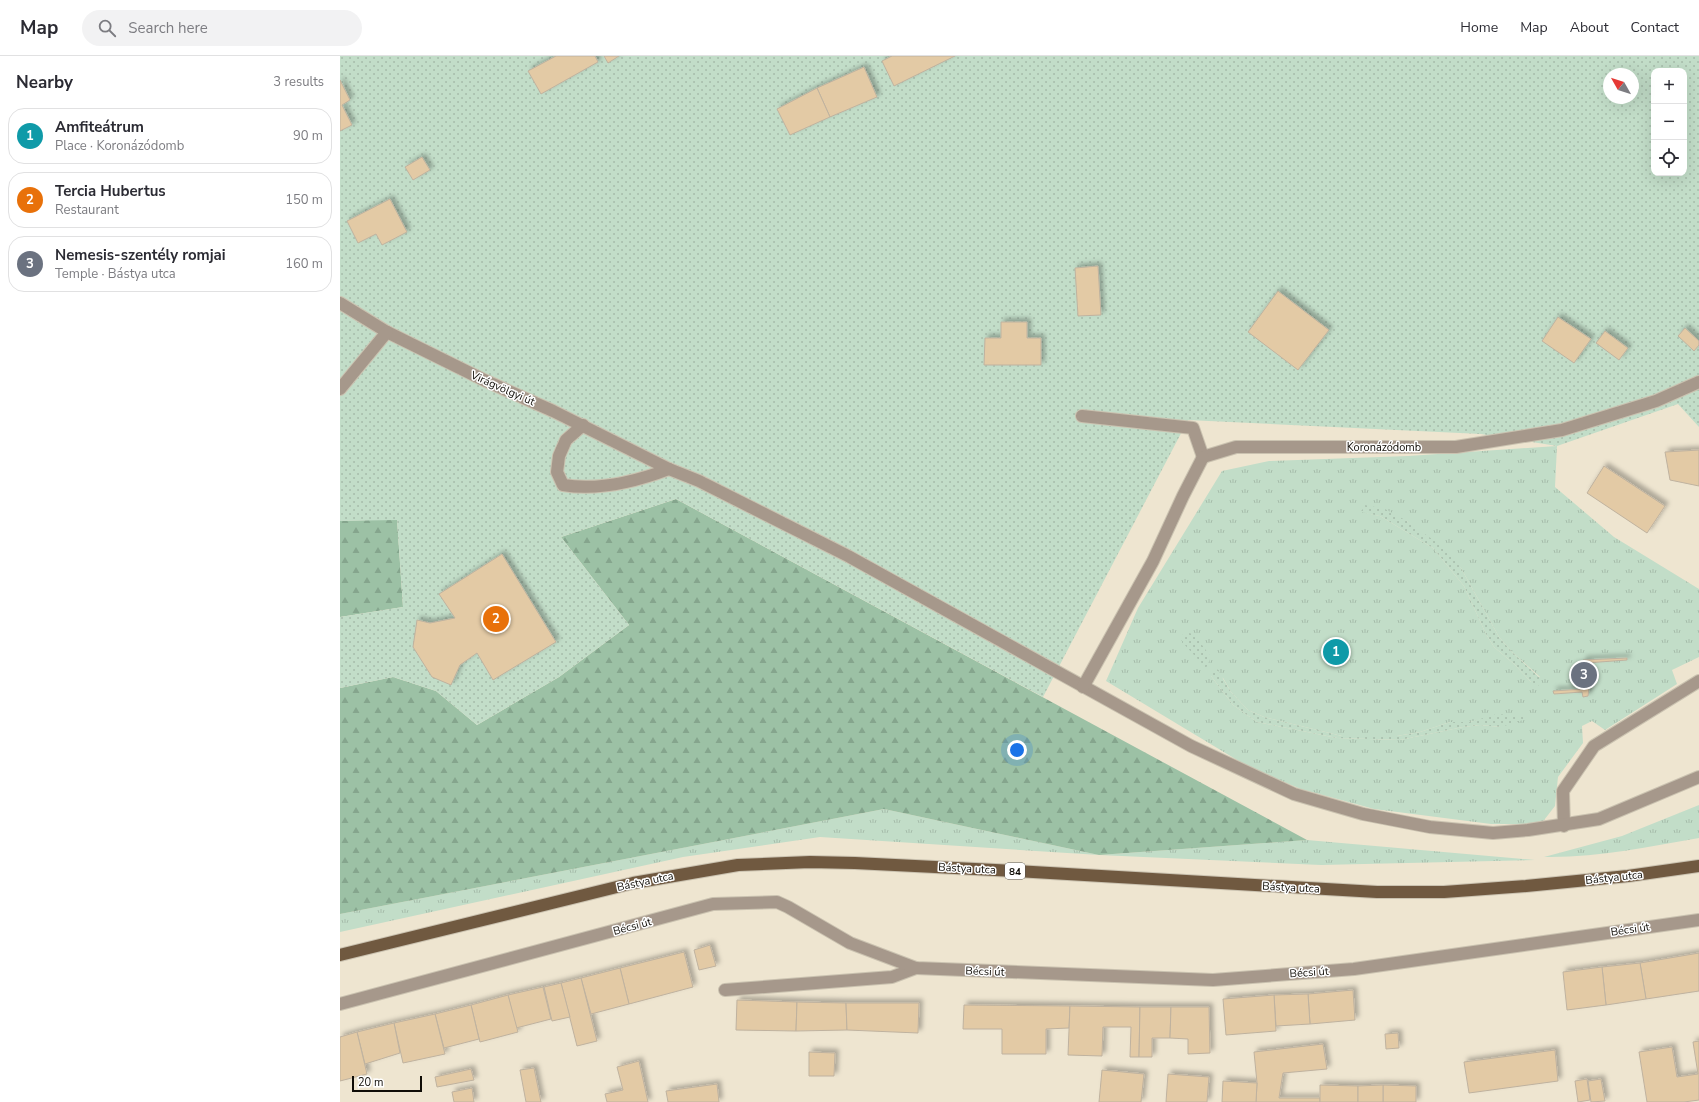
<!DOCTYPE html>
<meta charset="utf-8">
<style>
:root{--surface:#fff;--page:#f2f2f3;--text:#2b2b33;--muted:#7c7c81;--line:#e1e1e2;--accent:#d93025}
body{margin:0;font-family:"Nunito Sans",sans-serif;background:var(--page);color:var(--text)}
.controls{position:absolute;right:12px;top:12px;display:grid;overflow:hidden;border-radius:8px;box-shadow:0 4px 16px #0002}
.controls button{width:36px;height:36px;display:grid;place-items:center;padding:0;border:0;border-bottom:1px solid var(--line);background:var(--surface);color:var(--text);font:20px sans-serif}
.compass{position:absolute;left:1263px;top:12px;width:36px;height:36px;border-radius:50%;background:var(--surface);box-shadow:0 4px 16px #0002;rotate:309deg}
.scale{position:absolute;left:12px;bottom:10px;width:70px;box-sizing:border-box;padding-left:4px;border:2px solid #0f0c06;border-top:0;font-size:11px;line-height:14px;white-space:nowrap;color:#0f0c06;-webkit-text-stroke:3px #fff;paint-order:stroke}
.you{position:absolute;left:677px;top:694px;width:14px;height:14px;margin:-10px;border:3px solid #fff;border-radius:50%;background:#1a73e8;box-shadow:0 0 0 6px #1a73e833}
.badge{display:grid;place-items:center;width:26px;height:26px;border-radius:50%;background:var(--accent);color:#fff;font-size:13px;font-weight:700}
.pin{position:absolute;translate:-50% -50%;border:2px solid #fff;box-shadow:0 1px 4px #0006}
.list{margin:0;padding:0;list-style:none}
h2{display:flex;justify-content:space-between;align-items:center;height:52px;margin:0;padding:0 16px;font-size:17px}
h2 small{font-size:13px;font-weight:400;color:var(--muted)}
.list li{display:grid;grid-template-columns:26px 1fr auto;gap:12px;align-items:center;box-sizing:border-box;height:56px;margin:0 8px 8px;padding:0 8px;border:1px solid var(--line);border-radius:16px}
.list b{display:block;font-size:15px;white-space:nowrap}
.list p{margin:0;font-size:13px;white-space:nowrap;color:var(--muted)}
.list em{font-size:13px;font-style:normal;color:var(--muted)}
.icon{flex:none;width:22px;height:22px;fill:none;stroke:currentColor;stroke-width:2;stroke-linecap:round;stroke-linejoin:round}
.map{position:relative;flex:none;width:1359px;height:1046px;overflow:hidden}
header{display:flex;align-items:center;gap:24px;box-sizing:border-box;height:56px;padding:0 20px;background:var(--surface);border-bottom:1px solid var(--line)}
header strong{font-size:19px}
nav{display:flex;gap:22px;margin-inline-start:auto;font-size:14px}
.search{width:280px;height:36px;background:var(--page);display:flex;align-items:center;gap:10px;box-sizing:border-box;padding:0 14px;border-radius:22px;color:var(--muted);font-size:15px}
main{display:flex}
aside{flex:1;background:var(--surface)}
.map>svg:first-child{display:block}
.grass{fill:url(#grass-tufts);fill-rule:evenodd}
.forest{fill:url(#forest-firs)}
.park{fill:url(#park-dots);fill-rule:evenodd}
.building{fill:#e3caa5;stroke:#bfb29f;filter:url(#shadow)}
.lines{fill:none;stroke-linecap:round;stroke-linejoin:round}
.lane-casing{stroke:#cac2b0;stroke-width:14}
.street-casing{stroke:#cac2b0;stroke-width:14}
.primary-casing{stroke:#cac2b0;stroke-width:14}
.lane{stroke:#a6988b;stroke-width:12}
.street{stroke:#a6988b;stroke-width:12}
.primary{stroke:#705940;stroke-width:12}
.labels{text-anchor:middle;stroke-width:3;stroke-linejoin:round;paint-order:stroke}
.shield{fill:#fff;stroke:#575551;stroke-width:1}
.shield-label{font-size:10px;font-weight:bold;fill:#0f0c06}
.street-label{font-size:11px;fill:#0f0c06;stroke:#fff}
</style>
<header>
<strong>Map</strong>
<div class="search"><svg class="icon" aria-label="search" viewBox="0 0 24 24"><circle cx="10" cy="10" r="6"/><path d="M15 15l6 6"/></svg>Search here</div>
<nav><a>Home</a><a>Map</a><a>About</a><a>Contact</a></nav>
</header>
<main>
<aside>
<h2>Nearby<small>3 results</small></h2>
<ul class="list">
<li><span class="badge" style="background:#0f9aa8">1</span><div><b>Amfiteátrum</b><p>Place · Koronázódomb</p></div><em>90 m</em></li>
<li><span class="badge" style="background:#e8710a">2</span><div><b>Tercia Hubertus</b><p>Restaurant</p></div><em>150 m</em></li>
<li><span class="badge" style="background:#6b7280">3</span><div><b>Nemesis-szentély romjai</b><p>Temple · Bástya utca</p></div><em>160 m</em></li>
</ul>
</aside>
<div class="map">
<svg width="1359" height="1046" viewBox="0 0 1359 1046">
<defs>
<pattern id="grass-tufts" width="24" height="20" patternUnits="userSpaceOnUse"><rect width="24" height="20" fill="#c2ddc8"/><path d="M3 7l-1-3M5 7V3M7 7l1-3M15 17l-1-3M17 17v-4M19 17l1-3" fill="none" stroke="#a6bcaa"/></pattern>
<pattern id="forest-firs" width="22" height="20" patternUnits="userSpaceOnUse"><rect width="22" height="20" fill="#9cc1a5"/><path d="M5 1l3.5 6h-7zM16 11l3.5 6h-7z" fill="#85a58d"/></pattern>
<pattern id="park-dots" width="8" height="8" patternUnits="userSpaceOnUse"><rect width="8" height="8" fill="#c2ddc8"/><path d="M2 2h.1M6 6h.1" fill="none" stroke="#a6bcaa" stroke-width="1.8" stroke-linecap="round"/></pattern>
<filter id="shadow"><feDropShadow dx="3.5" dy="-3.5" stdDeviation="2" flood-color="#0004"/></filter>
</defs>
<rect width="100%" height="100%" fill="#eee5d0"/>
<g class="grass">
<path d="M1217 390 1215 431 1274 481 1359 533V601L1332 614 1337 628 1265 674 1252 665 1242 670 1243 687 1218 721 1215 750 1201 768H1151L1034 753 961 733 912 713 766 625 798 552 882 415 929 405 1068 400ZM1021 456 1067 465 1121 512 1159 581 1172 596 1200 621 1191 626 1174 608 1154 591 1146 578 1124 530 1093 492 1040 460ZM871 620 883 622 891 636 908 654 924 661 1002 680H1057L1080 676 1110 666H1130L1142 663 1161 671 1140 669 1123 671 1060 684 997 682 917 666 893 649Z"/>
<path d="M1359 749V782C1308 791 1256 802 1204 801L1282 780Z"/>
<path d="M544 753 759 799 967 784 1195 804 981 809 759 799 480 781 343 801 0 876V858Z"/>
</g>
<g class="forest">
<path d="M336 443 967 784 759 799 544 753 0 858V632L53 621 96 635 137 669 219 621 289 569 221 481Z"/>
<path d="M57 463 63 551 0 561V465Z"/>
</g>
<g class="park">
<path d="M0 0H1359V371L1338 348 1217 390 1141 378 848 364 703 641 336 443 221 481 289 569 219 621 137 669 96 635 53 621 0 632V561L63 551 57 464 0 465ZM1314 15H1344V117H1314ZM1269 18H1293V42H1269Z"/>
<path d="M1025 449 1045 453 1067 465 1107 494 1121 512 1159 581 1172 596 1200 622V630L1191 626 1174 608 1154 591 1146 578 1124 530 1093 492 1040 460 1021 456Z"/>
<path d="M850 577 859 585 871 601 866 612 842 586V579Z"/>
<path d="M876 611 891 636 908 654 924 661 1002 680H1057L1080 676 1110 666H1130L1157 658 1181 660 1186 663 1161 671 1140 669 1123 671 1060 684 997 682 917 666 893 649 871 620Z"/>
</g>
<g class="building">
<path d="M216 0H255L258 6 201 38 188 15Z"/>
<path d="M264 0H279L268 7Z"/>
<path d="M552 0H615L554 30 542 5Z"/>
<path d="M524 11 537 41 490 61 477 32Z"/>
<path d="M0 24 10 44 2 49 12 69 0 75Z"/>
<path d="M477 32 490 61 450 79 437 53Z"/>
<path d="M82 101 90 114 73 124 65 111Z"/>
<path d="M50 143 67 176 42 189 36 178 18 187 7 165Z"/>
<path d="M758 210 761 259 738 260 735 212Z"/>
<path d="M938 235 989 274 958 314 908 276Z"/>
<path d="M1218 261 1251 283 1234 307 1202 285Z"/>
<path d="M661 266H687V282H701V309H644L645 282H661Z"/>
<path d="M1345 272 1359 285V289L1354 295 1338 280Z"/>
<path d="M1265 275 1288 292 1279 304 1256 287Z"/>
<path d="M1359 394V430L1330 424 1325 396Z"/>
<path d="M1264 410 1325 450 1307 477 1247 437Z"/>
<path d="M162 498 216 586 153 624 137 597 120 609 111 629 92 621 73 591 77 564 90 567 115 562 99 538Z"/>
<path d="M1287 602V604L1246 607V632H1249L1248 640 1243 641 1242 636 1214 638 1213 635 1243 633V604Z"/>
<path d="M370 889 376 910 359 914 354 894Z"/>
<path d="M344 896 353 931 289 948 280 912Z"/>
<path d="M1359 897V935L1306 943 1300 907Z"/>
<path d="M1300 907 1306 943 1266 949 1262 911Z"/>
<path d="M1262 911 1266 949 1227 954 1223 916Z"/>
<path d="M280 912 289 948 251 958 241 922Z"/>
<path d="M241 922 257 985 237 990 221 927Z"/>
<path d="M221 927 230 961 212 965 204 931Z"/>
<path d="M203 931 211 963 176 972 168 939Z"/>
<path d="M1013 934 1015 964 970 968 968 938Z"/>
<path d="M968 938 970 968 936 970 934 939Z"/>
<path d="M168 939 178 976 140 986 131 949Z"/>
<path d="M934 939 936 975 886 979 883 943Z"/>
<path d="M397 944 457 946 456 975 396 974Z"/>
<path d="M457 946 506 947 507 974 456 975Z"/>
<path d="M506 947H579L578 977 507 974Z"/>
<path d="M131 949 139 983 104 992 95 958Z"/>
<path d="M624 949 730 950 729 972 706 973V998H662V973H623Z"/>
<path d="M730 950 800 951 799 1001H790L791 971H763L762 1000 728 999Z"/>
<path d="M800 951H831L830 982H812V1001H799Z"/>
<path d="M831 951H869L870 997 848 998V983L830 982Z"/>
<path d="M95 958 105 998 63 1007 54 967Z"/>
<path d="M54 967 60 997 25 1008 17 976Z"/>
<path d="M17 976 27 1018 0 1025V981Z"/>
<path d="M1058 977 1059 992 1046 993 1045 978Z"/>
<path d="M1359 985V1044L1344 1046H1307L1299 996 1332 991 1337 1021 1358 1018 1353 986Z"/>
<path d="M983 988 987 1013 943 1017 939 1042H980V1046H916L917 1027 914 996Z"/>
<path d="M1215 994 1218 1025 1129 1037 1124 1006Z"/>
<path d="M469 996 495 997 494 1020H469Z"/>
<path d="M299 1005 308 1046H267L265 1038 283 1034 277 1011Z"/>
<path d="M194 1012 201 1046H186L180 1014Z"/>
<path d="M131 1013 134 1024 97 1031 95 1021Z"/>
<path d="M762 1014 804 1018 801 1046H759Z"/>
<path d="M828 1018 869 1021 867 1046H826Z"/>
<path d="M1247 1023 1250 1044 1238 1046 1235 1025Z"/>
<path d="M1261 1023 1265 1045 1251 1046 1248 1025Z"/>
<path d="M883 1025 917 1027 916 1046H882Z"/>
<path d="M377 1028 379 1046H328L326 1035Z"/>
<path d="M980 1029 1018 1030V1046H980Z"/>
<path d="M1043 1029 1076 1030V1046H1043Z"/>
<path d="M1043 1029V1046H1018V1030Z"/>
<path d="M132 1032 134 1046H114L112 1036Z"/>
</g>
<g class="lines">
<g class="lane-casing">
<g id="lane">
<path d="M243 369 226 384 219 400 217 416 223 429C259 435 295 426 329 413"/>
<path d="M1224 770 1223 735 1254 690 1359 625"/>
</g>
</g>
<g class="street-casing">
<g id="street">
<path d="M0 247 47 276 146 325 213 355 329 413 359 425 508 500 851 690 954 738 1023 758 1090 771 1153 777 1188 774 1259 763 1359 721"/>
<path d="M0 333 47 276"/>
<path d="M742 360 853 372 863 401 896 391H1116L1222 374 1316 345 1359 326"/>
<path d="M743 631 813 505 843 440 863 401"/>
<path d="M385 934 552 921 576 912"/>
<path d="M0 948 373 848 437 846 448 851 510 887 576 912 873 924 1014 913 1359 864"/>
</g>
</g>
<g class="primary-casing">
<path id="primary" d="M0 899 293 827 398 809 470 806 515 807 675 815 1037 836H1104L1186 830 1288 820 1359 810"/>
</g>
<use href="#lane" class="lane"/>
<use href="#street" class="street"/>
<use href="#primary" class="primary"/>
</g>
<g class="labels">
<rect class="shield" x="665" y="807" width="20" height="16" rx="3"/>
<g class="shield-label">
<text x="675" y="819">84</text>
</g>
<g class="street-label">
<text transform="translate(163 332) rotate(24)" y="4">Virágvölgyi út</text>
<text x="1044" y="395">Koronázódomb</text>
<text transform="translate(627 812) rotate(3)" y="4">Bástya utca</text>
<text transform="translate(1274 821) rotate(-6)" y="4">Bástya utca</text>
<text transform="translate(305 825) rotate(-12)" y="4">Bástya utca</text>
<text transform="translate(951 831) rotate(3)" y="4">Bástya utca</text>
<text transform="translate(292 870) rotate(-15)" y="4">Bécsi út</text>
<text transform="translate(1290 873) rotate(-8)" y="4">Bécsi út</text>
<text transform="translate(645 915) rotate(2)" y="4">Bécsi út</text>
<text transform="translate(969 916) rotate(-4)" y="4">Bécsi út</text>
</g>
</g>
</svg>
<div class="controls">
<button>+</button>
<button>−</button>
<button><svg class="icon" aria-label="locate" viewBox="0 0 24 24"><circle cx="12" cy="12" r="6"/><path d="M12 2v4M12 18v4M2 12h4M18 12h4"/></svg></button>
</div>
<svg class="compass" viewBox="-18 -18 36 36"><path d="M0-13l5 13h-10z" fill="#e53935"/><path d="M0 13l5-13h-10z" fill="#7c7c81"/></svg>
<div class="scale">20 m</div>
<div class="you"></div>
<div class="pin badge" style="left:996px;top:596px;background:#0f9aa8">1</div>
<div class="pin badge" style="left:156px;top:563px;background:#e8710a">2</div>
<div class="pin badge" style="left:1244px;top:619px;background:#6b7280">3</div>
</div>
</main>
